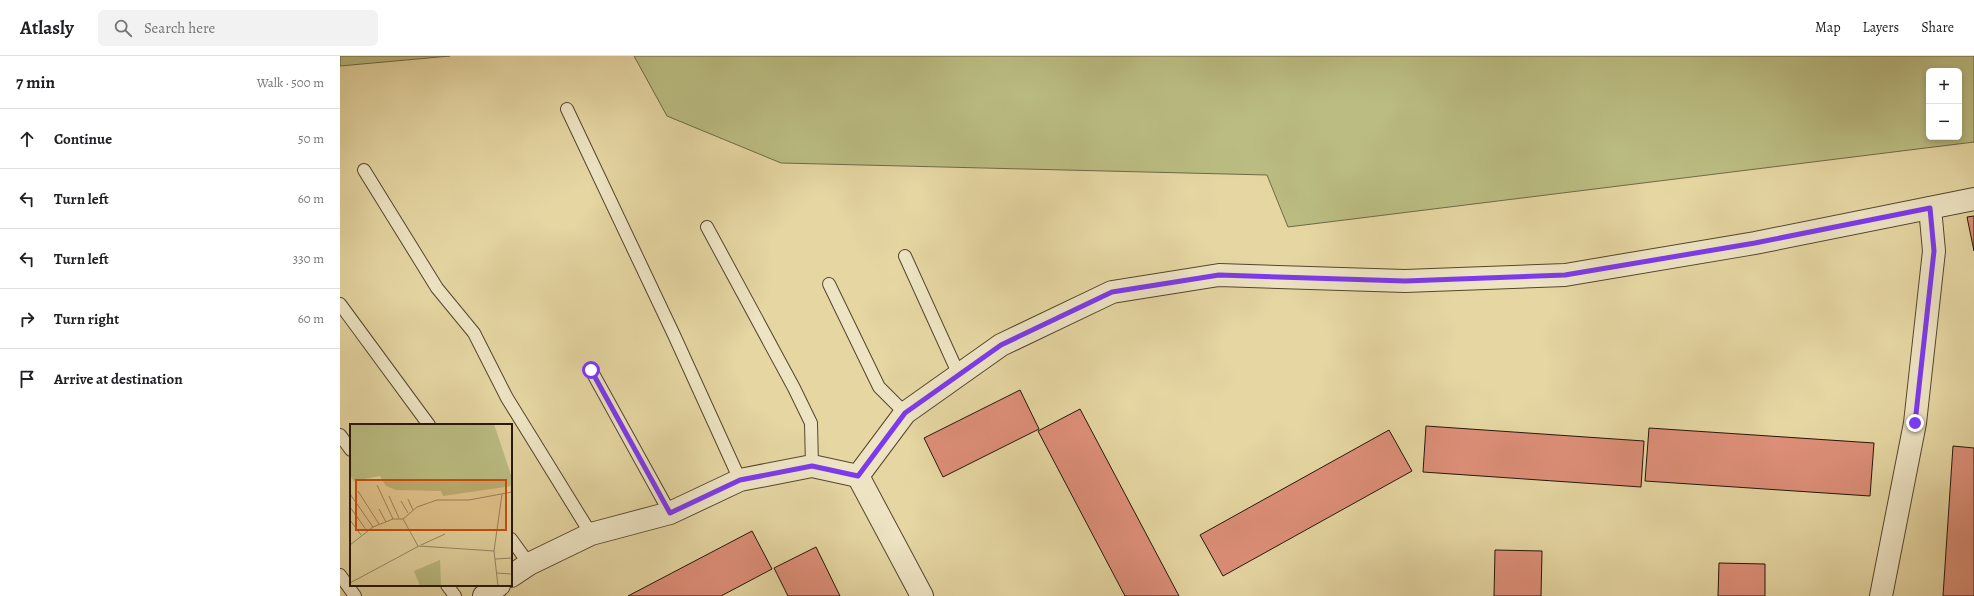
<!DOCTYPE html>
<meta charset="utf-8">
<style>
:root{--surface:#fff;--page:#f2f2f2;--text:#202124;--muted:#757577;--line:#e0e0e0}
body{margin:0;font-family:Alegreya,serif;background:var(--page);color:var(--text)}
.controls{position:absolute;right:12px;top:12px;display:grid;overflow:hidden;border-radius:6px;box-shadow:0 2px 6px #0003}
.controls button{width:36px;height:36px;display:grid;place-items:center;padding:0;border:0;border-bottom:1px solid var(--line);background:var(--surface);color:var(--text);font:20px sans-serif}
.stop{position:absolute;width:12px;height:12px;margin:-9px;border:3px solid #7c3aed;border-radius:50%;background:#fff}
.stop.end{background:#7c3aed;border-color:#fff;box-shadow:0 1px 4px #0008}
.list{margin:0;padding:0;list-style:none}
h2{display:flex;justify-content:space-between;align-items:center;height:52px;margin:0;padding:0 16px;font-size:17px}
h2 small{font-size:13px;font-weight:400;color:var(--muted)}
.list li{display:grid;grid-template-columns:26px 1fr auto;gap:12px;align-items:center;box-sizing:border-box;height:60px;padding:0 16px;border-top:1px solid var(--line)}
.list b{display:block;font-size:15px;white-space:nowrap}
.list em{font-size:13px;font-style:normal;color:var(--muted)}
.icon{flex:none;width:22px;height:22px;fill:none;stroke:currentColor;stroke-width:2;stroke-linecap:round;stroke-linejoin:round}
.map{position:relative;flex:none;width:1634px;height:540px;overflow:hidden}
header{display:flex;align-items:center;gap:24px;box-sizing:border-box;height:56px;padding:0 20px;background:var(--surface);border-bottom:1px solid var(--line)}
header strong{font-size:19px}
nav{display:flex;gap:22px;margin-inline-start:auto;font-size:14px}
.search{width:280px;height:36px;background:var(--page);display:flex;align-items:center;gap:10px;box-sizing:border-box;padding:0 14px;border-radius:6px;color:var(--muted);font-size:15px}
main{display:flex}
aside{flex:1;background:var(--surface)}
.map>svg:first-child{display:block}
.green{fill:#babc81;stroke:#6f6945;fill-rule:evenodd}
.building{fill:#dd8f78;stroke:#241609}
.lines{fill:none;stroke-linecap:round;stroke-linejoin:round}
.lane-casing{stroke:#54462f;stroke-width:14}
.street-casing{stroke:#54462f;stroke-width:24}
.lane{stroke:#eee4c3;stroke-width:12}
.street{stroke:#eee4c3;stroke-width:22}
.route{stroke:#7c3aed;stroke-width:5}
.inset-road{fill:none;stroke:#988965;stroke-width:1}
.view{fill:#cb4f0c;fill-opacity:0.15;stroke:#cb4f0c;stroke-width:2}
.inset-edge{fill:none;stroke:#241609;stroke-width:2}
</style>
<header>
<strong>Atlasly</strong>
<div class="search"><svg class="icon" aria-label="search" viewBox="0 0 24 24"><circle cx="10" cy="10" r="6"/><path d="M15 15l6 6"/></svg>Search here</div>
<nav><a>Map</a><a>Layers</a><a>Share</a></nav>
</header>
<main>
<aside>
<h2>7 min<small>Walk · 500 m</small></h2>
<ul class="list">
<li><svg class="icon" aria-label="ahead" viewBox="0 0 24 24"><path d="M12 20V5M6 11l6-6 6 6"/></svg><div><b>Continue</b></div><em>50 m</em></li>
<li><svg class="icon" aria-label="left" viewBox="0 0 24 24"><path d="M17 20v-9H6M10 6l-5 5 5 5"/></svg><div><b>Turn left</b></div><em>60 m</em></li>
<li><svg class="icon" aria-label="left" viewBox="0 0 24 24"><path d="M17 20v-9H6M10 6l-5 5 5 5"/></svg><div><b>Turn left</b></div><em>330 m</em></li>
<li><svg class="icon" aria-label="right" viewBox="0 0 24 24"><path d="M7 20v-9h11M14 6l5 5-5 5"/></svg><div><b>Turn right</b></div><em>60 m</em></li>
<li><svg class="icon" aria-label="arrive" viewBox="0 0 24 24"><path d="M6 21V4h12l-3 4 3 4H6"/></svg><div><b>Arrive at destination</b></div></li>
</ul>
</aside>
<div class="map">
<svg width="1634" height="540" viewBox="0 0 1634 540">
<rect width="100%" height="100%" fill="#e5d6a2"/>
<filter id="stains"><feTurbulence type="fractalNoise" baseFrequency=".005" numOctaves="4"/><feColorMatrix values="0 0 0 0 .2 0 0 0 0 .09 0 0 0 0 .02 0 0 0 .5 -.17"/></filter>
<radialGradient id="worn" r=".72"><stop offset=".6" stop-color="#630" stop-opacity="0"/><stop offset="1" stop-color="#630" stop-opacity=".3"/></radialGradient>
<g class="green">
<path d="M0 0H110L0 10Z"/>
<path d="M294 0H1634V86L948 171 927 119 441 107 327 60ZM1589 15H1619V81H1589Z"/>
</g>
<g class="building">
<path d="M1634 160V195L1627 161Z"/>
<path d="M680 334 699 373 603 421 584 382Z"/>
<path d="M740 353 839 540H785L698 375Z"/>
<path d="M1086 370 1304 385 1301 431 1083 416Z"/>
<path d="M1309 372 1534 387 1530 440 1305 425Z"/>
<path d="M1049 374 1072 415 883 520 860 479Z"/>
<path d="M1613 390 1634 392V540H1603Z"/>
<path d="M412 475 432 513 381 540H288Z"/>
<path d="M476 491 500 540H448L434 512Z"/>
<path d="M1155 494 1202 495 1201 540H1154Z"/>
<path d="M1379 507 1425 508V540H1378Z"/>
</g>
<g class="lines">
<g class="lane-casing">
<g id="lane">
<path d="M227 53 334 279 400 424"/>
<path d="M24 114 97 232 134 277 167 342 251 478"/>
<path d="M367 171 454 332 471 367 472 410"/>
<path d="M565 200 619 319"/>
<path d="M489 228 539 331 565 357"/>
<path d="M0 248 89 369"/>
<path d="M251 314 330 457"/>
<path d="M0 379 11 394"/>
<path d="M171 483 189 508"/>
<path d="M0 519 15 540"/>
<path d="M107 529 115 540"/>
</g>
</g>
<g class="street-casing">
<g id="street">
<path d="M171 520 189 508 251 478 330 457 400 424 472 410 518 420"/>
<path d="M144 540 159 529"/>
<path d="M582 540 518 420 565 357 661 289 772 236 879 219 1065 225 1225 219 1415 187 1634 143"/>
<path d="M1541 540 1575 367 1594 195 1590 152"/>
</g>
</g>
<use href="#lane" class="lane"/>
<use href="#street" class="street"/>
</g>
<g class="lines">
<path class="route" d="M251 314 330 457 400 424 472 410 518 420 565 357 661 289 772 236 879 219 1065 225 1225 219 1415 187 1590 152 1594 195 1575 367"/>
</g>
<g transform="translate(10 368)">
<rect width="162" height="162" fill="#e5d6a2"/>
<path d="M0 0H144L162 54V62L93 72 91 67 46 66 36 62 30 52 4 57 0 51ZM90 136 91 162H70L64 147Z" fill="#babc81"/>
<path class="inset-road" d="M27 61 43 95M8 67 29 100M0 70 23 103M39 72 49 94M58 75 63 86M51 77 58 89M0 83 17 107M29 85 36 98M0 96 11 111M0 121 23 103 43 95H53M71 121 95 110M68 122 53 95 67 83 87 76H119L162 68M145 135 162 134M146 149 162 150M0 159 69 122 144 127M148 162 144 127 152 70"/>
<path class="view" d="M6 56H156V106H6Z"/>
<rect width="162" height="162" class="inset-edge"/>
</g>
<rect width="100%" height="100%" filter="url(#stains)"/>
<rect width="100%" height="100%" fill="url(#worn)"/>
</svg>
<div class="controls">
<button>+</button>
<button>−</button>
</div>
<div class="stop" style="left:251px;top:314px"></div>
<div class="stop end" style="left:1575px;top:367px"></div>
</div>
</main>
